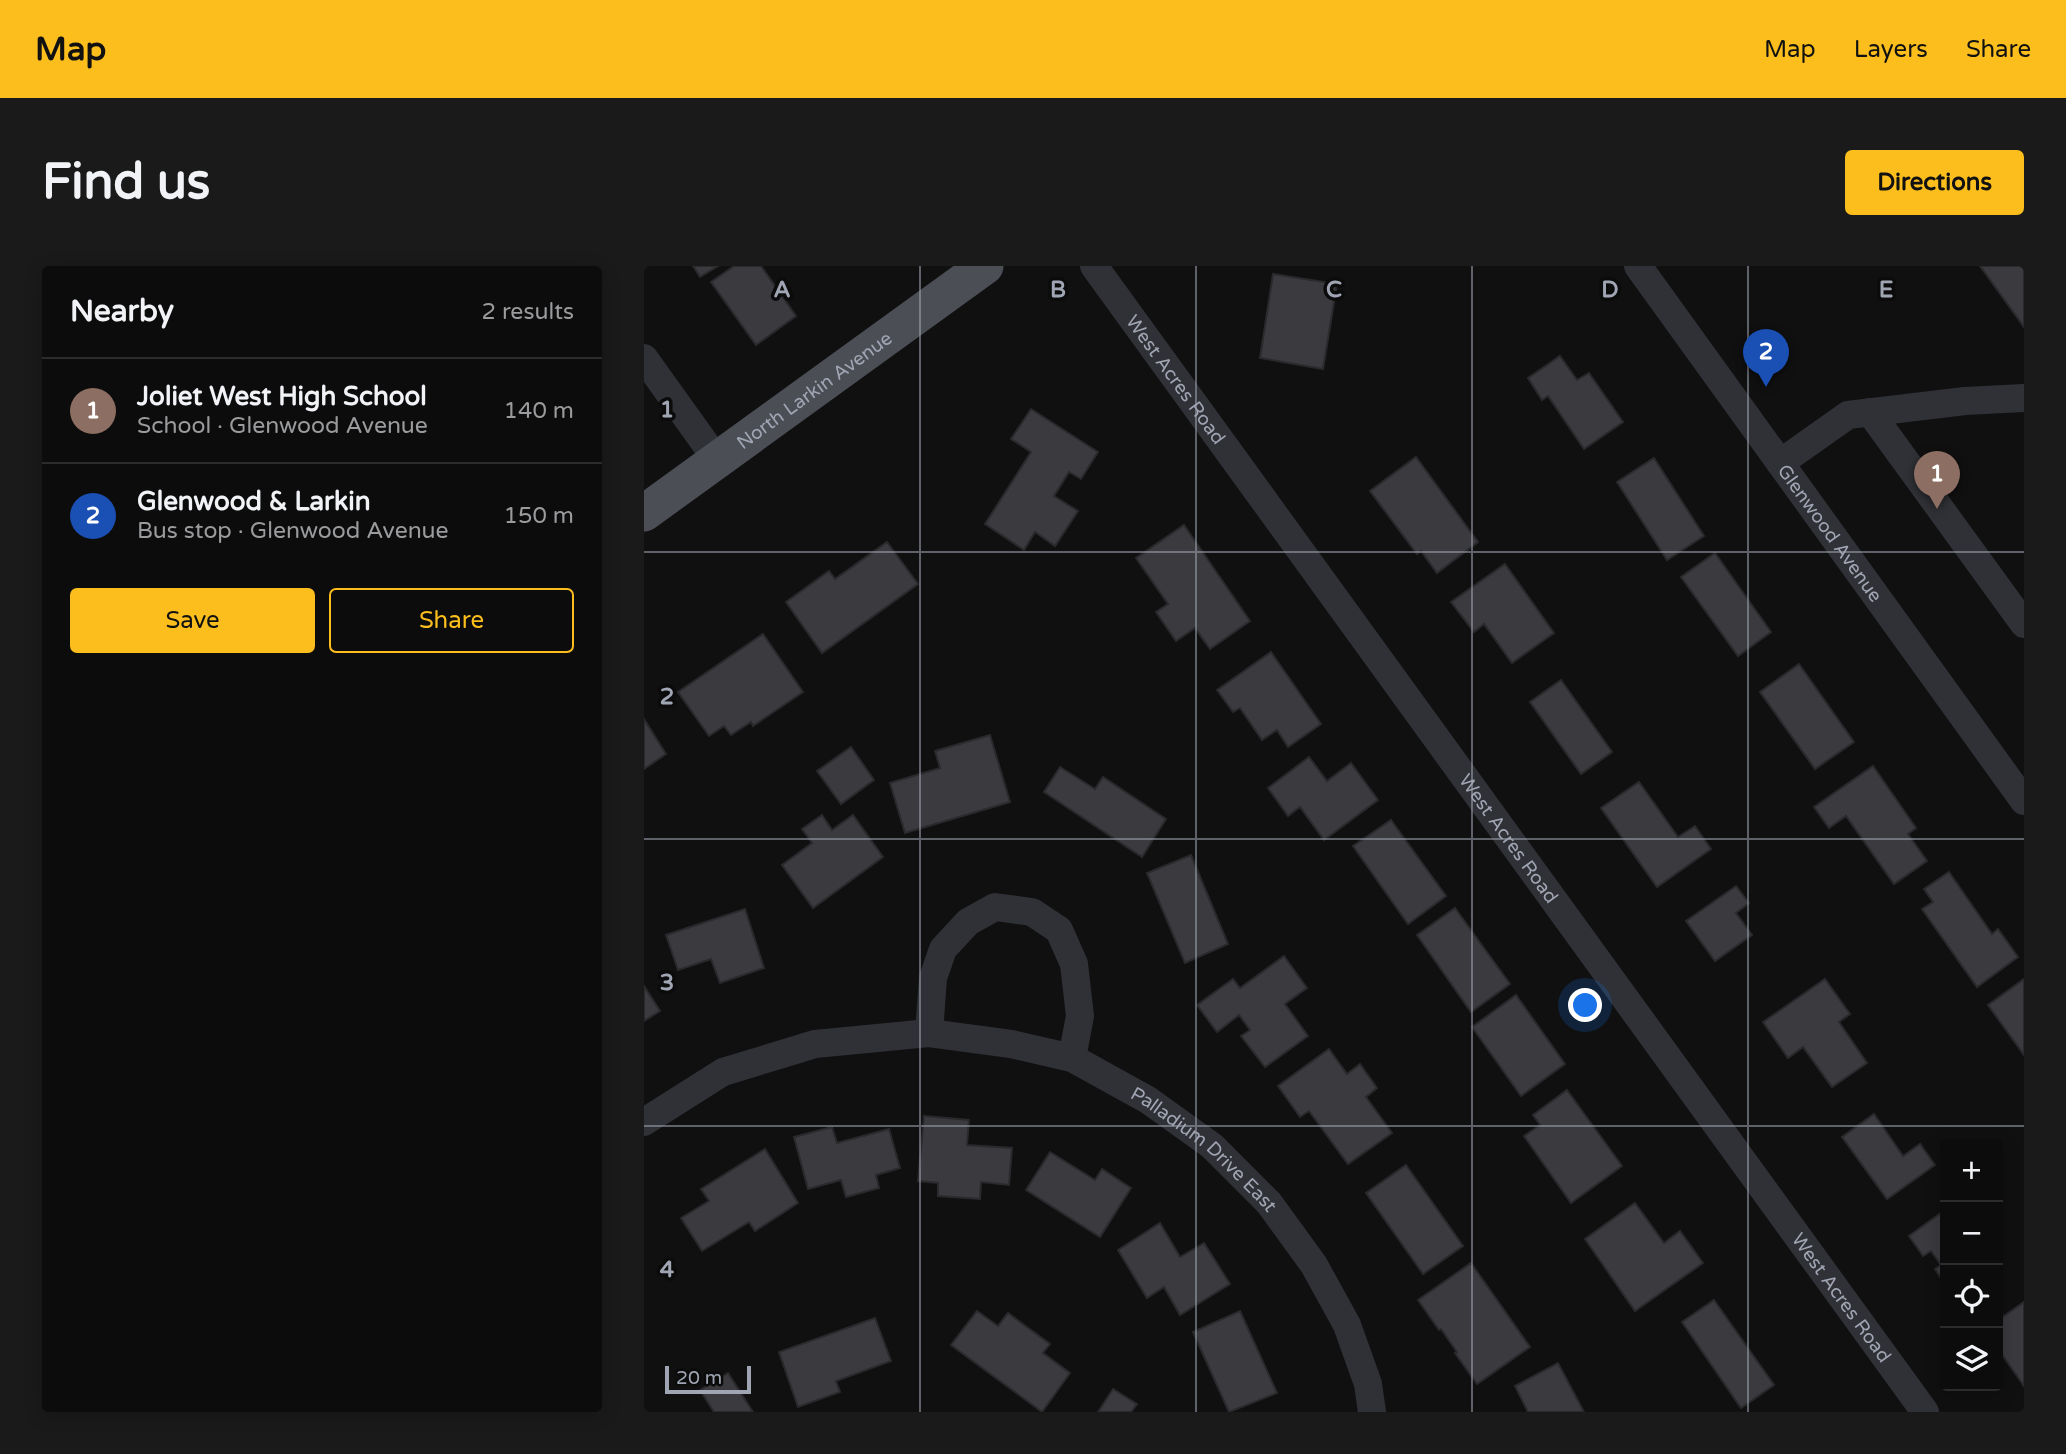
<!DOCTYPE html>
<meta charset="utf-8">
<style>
:root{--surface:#0c0c0d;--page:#1a1a1b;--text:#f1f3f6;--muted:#9a9b9d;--line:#2c2c2e;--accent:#fbbe1d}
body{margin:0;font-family:"Varela Round",sans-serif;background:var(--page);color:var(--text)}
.controls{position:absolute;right:21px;bottom:21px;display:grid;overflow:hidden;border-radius:7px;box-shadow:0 4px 18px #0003}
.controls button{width:63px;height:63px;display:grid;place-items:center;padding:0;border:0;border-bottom:2px solid var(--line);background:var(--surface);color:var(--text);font:35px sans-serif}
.scale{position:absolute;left:21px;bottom:18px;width:86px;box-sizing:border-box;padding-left:7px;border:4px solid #a0a5b3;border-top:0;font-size:19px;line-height:24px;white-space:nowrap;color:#a0a5b3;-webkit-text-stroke:5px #0b0b0c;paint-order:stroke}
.you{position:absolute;left:942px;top:740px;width:24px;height:24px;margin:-18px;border:5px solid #fff;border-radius:50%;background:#1a73e8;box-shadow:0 0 0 10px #1a73e833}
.badge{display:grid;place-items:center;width:46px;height:46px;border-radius:50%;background:var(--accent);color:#fff;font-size:23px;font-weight:700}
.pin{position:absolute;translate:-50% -58px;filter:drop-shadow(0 2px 4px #0008)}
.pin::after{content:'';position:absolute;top:37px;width:24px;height:21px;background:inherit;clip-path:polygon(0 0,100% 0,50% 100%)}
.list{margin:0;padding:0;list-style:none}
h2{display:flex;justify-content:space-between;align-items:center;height:91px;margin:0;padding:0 28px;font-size:30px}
h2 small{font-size:23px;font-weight:400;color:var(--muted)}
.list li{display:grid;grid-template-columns:46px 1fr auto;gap:21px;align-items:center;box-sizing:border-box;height:105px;padding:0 28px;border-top:2px solid var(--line)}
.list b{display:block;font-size:26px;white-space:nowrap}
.list p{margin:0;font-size:23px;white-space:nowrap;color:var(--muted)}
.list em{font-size:23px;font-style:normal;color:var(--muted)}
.actions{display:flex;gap:14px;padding:21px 28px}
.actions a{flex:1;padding:16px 0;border:2px solid var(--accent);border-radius:7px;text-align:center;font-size:24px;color:var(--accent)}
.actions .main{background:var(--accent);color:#111}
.icon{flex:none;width:38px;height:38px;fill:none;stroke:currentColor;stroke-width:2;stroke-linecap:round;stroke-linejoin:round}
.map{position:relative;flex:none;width:1380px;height:1146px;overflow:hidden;border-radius:7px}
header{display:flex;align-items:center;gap:42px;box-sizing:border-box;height:98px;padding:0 35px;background:var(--accent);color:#111}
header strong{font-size:33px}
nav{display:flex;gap:38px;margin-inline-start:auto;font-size:24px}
.intro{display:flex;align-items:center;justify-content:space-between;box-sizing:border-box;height:168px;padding:0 42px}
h1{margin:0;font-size:49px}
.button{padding:18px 32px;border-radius:7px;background:var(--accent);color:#111;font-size:24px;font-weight:700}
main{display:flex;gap:42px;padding:0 42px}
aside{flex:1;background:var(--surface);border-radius:7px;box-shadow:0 4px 18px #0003}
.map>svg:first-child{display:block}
.building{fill:#3a3a3f;stroke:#2a2a2d;stroke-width:2}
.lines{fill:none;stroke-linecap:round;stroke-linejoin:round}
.minor{stroke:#303136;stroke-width:28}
.major{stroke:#4c4e56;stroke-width:37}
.grid{fill:none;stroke:#a0a5b3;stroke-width:2;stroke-opacity:0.55}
.labels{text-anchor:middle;stroke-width:7;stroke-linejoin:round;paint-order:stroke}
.street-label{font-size:19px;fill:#a0a5b3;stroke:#0b0b0c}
.grid-label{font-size:23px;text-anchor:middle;font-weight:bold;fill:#a0a5b3;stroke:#0b0b0c;stroke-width:7;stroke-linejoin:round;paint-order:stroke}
</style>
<header>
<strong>Map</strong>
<nav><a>Map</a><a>Layers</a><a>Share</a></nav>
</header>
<div class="intro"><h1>Find us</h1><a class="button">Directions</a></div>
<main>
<aside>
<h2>Nearby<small>2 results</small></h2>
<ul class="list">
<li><span class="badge" style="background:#8d6e63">1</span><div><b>Joliet West High School</b><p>School · Glenwood Avenue</p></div><em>140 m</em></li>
<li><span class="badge" style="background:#1a4fb4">2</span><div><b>Glenwood &amp; Larkin</b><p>Bus stop · Glenwood Avenue</p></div><em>150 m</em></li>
</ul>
<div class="actions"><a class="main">Save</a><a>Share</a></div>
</aside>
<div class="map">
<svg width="1380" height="1146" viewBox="0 0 1380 1146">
<rect width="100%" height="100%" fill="#101011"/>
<g class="building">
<path d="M49 0H74L56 11Z"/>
<path d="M90 0H117L152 50 112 79 67 16Z"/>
<path d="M1336 0H1380V61Z"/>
<path d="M629 8 693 18 679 103 616 92Z"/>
<path d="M916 90 933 114 945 107 979 156 940 183 904 130 898 134 884 112Z"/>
<path d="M387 143 454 186 437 213 425 206 410 230 434 245 411 280 391 266 380 284 341 258 387 186 367 173Z"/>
<path d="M772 191 834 276 793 307 777 285 773 288 726 225Z"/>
<path d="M1010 192 1060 270 1023 294 973 216Z"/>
<path d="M540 259 606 355 566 383 551 362 532 375 512 346 524 338 492 292Z"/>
<path d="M243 276 274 318 178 387 142 336 185 305 191 313Z"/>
<path d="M1071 287 1127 366 1094 390 1037 311Z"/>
<path d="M861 298 910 367 868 397 840 358 830 366 807 336Z"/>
<path d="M119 368 159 426 109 460 107 456 87 469 80 460 65 470 34 426Z"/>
<path d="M627 386 677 458 644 481 633 464 618 474 596 442 589 446 573 424Z"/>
<path d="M1155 398 1210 476 1171 503 1116 426Z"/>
<path d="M917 414 968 486 937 508 886 436Z"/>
<path d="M0 453 22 488 0 503Z"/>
<path d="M346 469 366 536 261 567 246 517 296 502 291 485Z"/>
<path d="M207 481 230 514 197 538 173 505Z"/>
<path d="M665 491 683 515 707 497 734 534 680 574 656 541 644 550 624 522Z"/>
<path d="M1229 500 1272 562 1264 568 1283 595 1250 618 1202 550 1185 562 1170 541Z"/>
<path d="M416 501 451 523 459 511 522 553 498 591 400 526Z"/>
<path d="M995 516 1034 571 1051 560 1067 583 1013 621 957 542Z"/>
<path d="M178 549 188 564 209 549 239 591 169 642 138 599 168 577 158 563Z"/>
<path d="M747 554 802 630 764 658 709 580Z"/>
<path d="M547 589 584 678 541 697 503 607Z"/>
<path d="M1305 606 1348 668 1354 663 1374 691 1333 721 1278 643 1289 636 1280 623Z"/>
<path d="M1092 620 1105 637 1092 647 1108 669 1071 695 1042 655Z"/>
<path d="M811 642 866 718 827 746 773 669Z"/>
<path d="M101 643 120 702 76 717 67 693 34 704 22 669Z"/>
<path d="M640 690 663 722 641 738 664 770 621 801 597 770 606 764 595 749 573 766 553 739 589 713 596 722Z"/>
<path d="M1181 713 1206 748 1195 756 1223 797 1188 821 1159 781 1144 792 1119 756Z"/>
<path d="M1380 713V789L1344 739Z"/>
<path d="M0 720 16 745 0 755Z"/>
<path d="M872 729 921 798 877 830 828 761Z"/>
<path d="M685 783 703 808 716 798 733 822 722 831 748 867 704 898 665 845 656 851 634 820Z"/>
<path d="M923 824 978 900 927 937 880 870 896 859 889 849Z"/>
<path d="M1230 848 1259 890 1276 878 1291 899 1243 933 1198 871Z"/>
<path d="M280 850 325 854 323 879 368 882 365 919 337 916 336 933 294 930V917L274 915Z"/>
<path d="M188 861 193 877 245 863 256 902 232 909 235 922 202 931 197 914 164 923 150 871Z"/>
<path d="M121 883 154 937 111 965 105 956 58 985 37 952 65 935 57 923Z"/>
<path d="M406 886 451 914 458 903 487 922 456 971 382 924Z"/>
<path d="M762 899 819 980 779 1008 722 927Z"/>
<path d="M991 937 1020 977 1036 965 1059 997 991 1045 941 973Z"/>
<path d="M1301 944V1018L1291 1003 1297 999 1287 985 1279 990 1265 970Z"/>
<path d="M516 957 536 991 560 977 586 1018 536 1049 520 1021 503 1032 474 984Z"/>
<path d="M827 997 886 1081 833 1118 811 1087 813 1086 797 1063 795 1064 774 1034Z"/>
<path d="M1070 1034 1130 1119 1097 1142 1038 1056Z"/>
<path d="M1380 1036V1120L1354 1083V1054Z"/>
<path d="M333 1045 354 1060 364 1047 406 1078 399 1087 426 1107 398 1146 307 1079Z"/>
<path d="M596 1045 633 1127 585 1146 549 1066Z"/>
<path d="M231 1052 247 1095 192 1115 196 1126 154 1141 135 1086Z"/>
<path d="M914 1097 940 1146H884L871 1120Z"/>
<path d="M84 1107 109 1146H70L56 1124Z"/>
<path d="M469 1123 493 1138 487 1146H454Z"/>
</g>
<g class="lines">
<g class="minor">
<path id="s1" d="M450 0 1281 1146"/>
<path id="s2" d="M994 0 1380 535"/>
<path d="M0 92 73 194"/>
<path d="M1226 146 1380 358"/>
<path d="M1136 197 1204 149 1321 135 1380 132"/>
<path d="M285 767 289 712 299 683 324 656 351 641 388 646 415 664 430 698 436 750 428 792"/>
<path id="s3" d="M0 856 79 806 171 778 285 767 367 778 428 792 504 834 568 880 625 937 670 999 703 1059 724 1118 728 1146"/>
</g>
<path class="major" id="s4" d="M0 247 341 0"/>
</g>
<path class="grid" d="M276 0V1146M552 0V1146M828 0V1146M1104 0V1146M0 286H1380M0 573H1380M0 860H1380"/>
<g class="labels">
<g class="street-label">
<text dy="7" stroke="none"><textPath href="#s1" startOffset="140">West Acres Road</textPath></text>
<text dy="7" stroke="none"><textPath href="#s4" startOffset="210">North Larkin Avenue</textPath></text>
<text dy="7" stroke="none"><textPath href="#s2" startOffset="329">Glenwood Avenue</textPath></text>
<text dy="7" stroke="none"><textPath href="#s1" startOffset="707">West Acres Road</textPath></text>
<text dy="7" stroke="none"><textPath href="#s3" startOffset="611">Palladium Drive East</textPath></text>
<text dy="7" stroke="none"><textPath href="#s1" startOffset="1274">West Acres Road</textPath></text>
</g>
</g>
<g class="grid-label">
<text x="138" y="31">A</text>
<text x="414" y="31">B</text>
<text x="690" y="31">C</text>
<text x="966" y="31">D</text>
<text x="1242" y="31">E</text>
<text x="23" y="151">1</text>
<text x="23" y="438">2</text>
<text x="23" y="724">3</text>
<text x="23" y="1011">4</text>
</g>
</svg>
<div class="controls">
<button>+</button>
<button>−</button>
<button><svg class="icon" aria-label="locate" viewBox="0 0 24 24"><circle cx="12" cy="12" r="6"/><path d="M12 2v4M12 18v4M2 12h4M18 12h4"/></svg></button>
<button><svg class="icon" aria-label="layers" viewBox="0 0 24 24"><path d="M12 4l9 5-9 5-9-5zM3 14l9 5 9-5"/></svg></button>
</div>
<div class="scale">20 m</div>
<div class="you"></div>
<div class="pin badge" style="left:1293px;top:243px;background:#8d6e63">1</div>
<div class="pin badge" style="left:1122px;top:121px;background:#1a4fb4">2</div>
</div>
</main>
